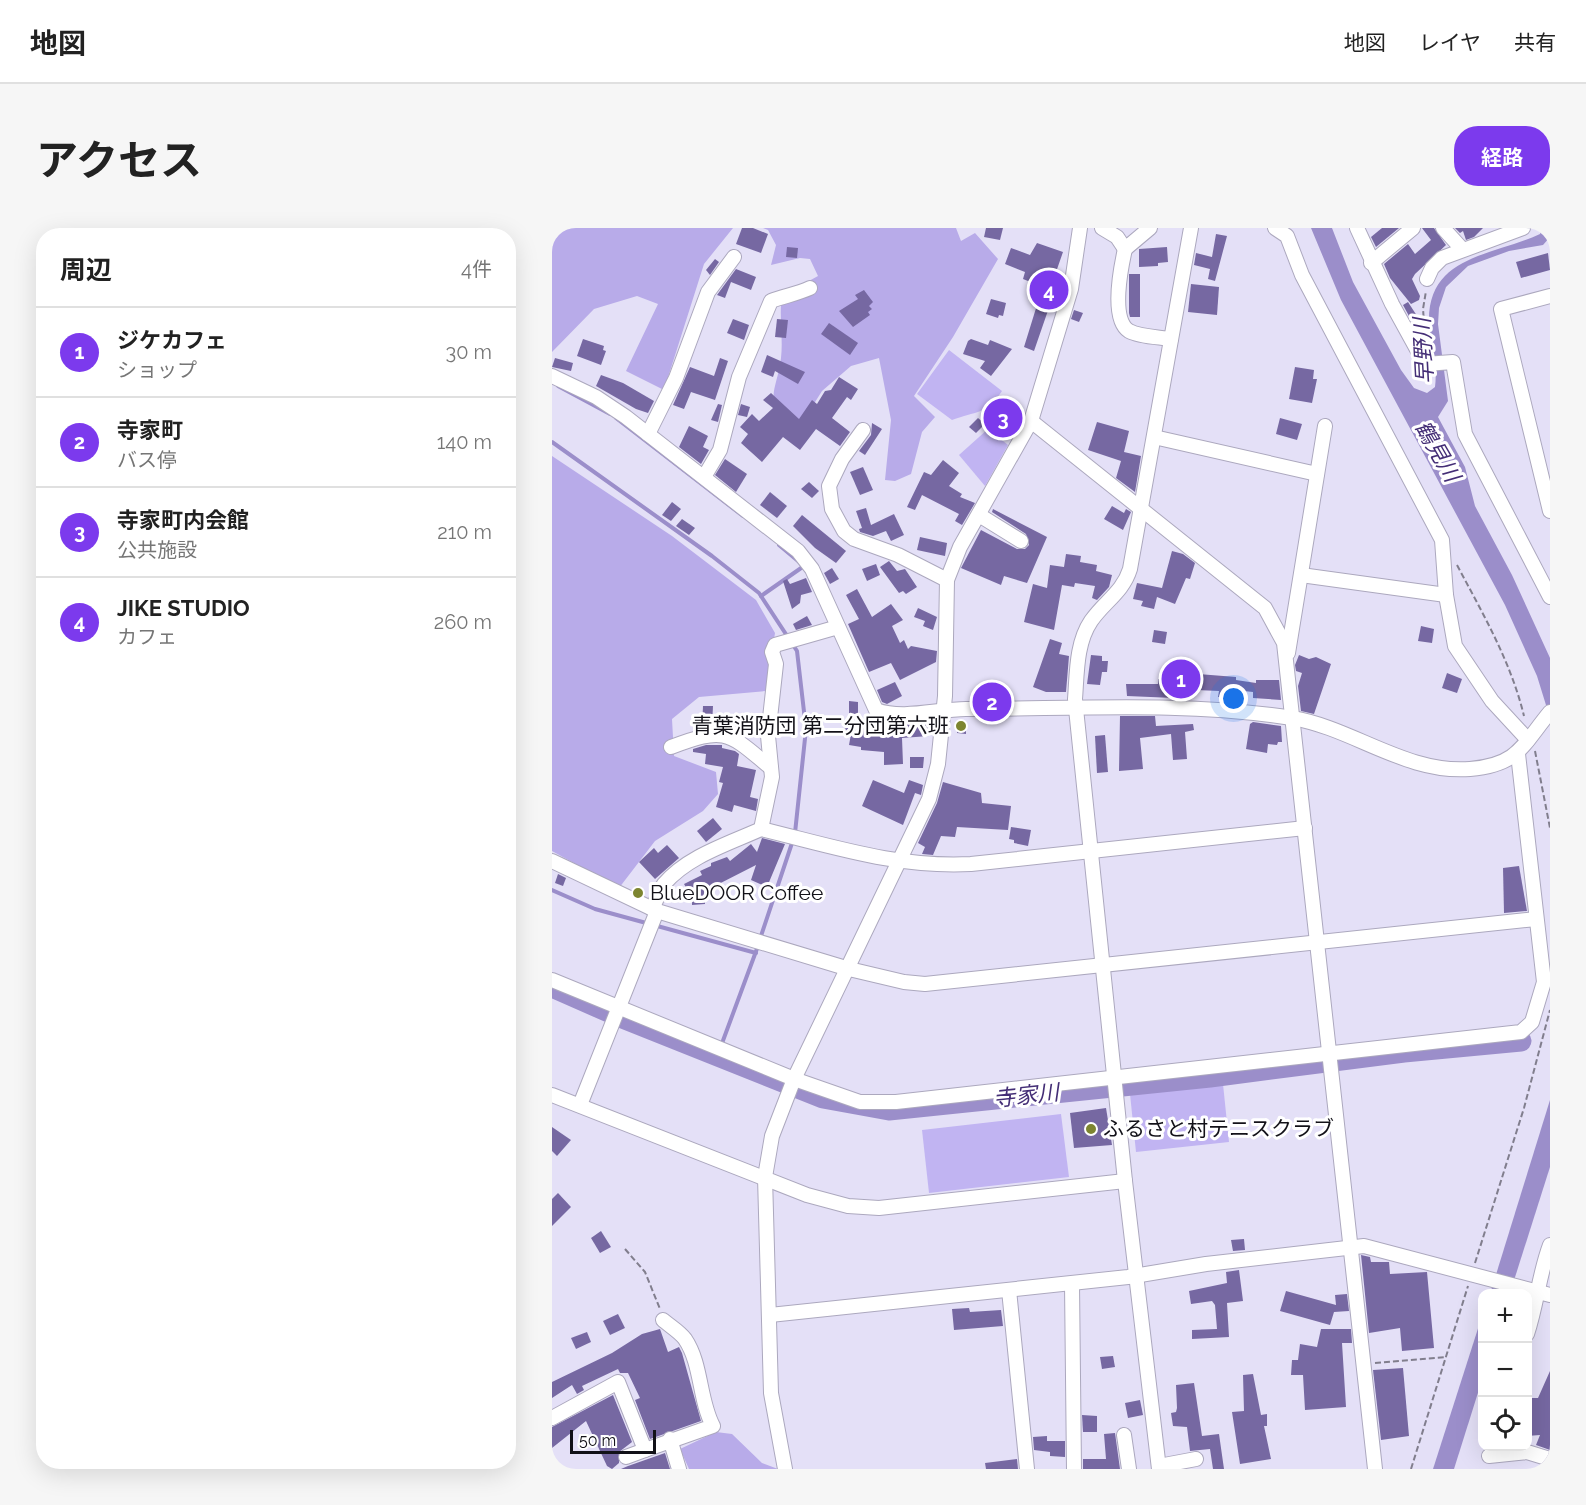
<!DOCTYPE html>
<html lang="ja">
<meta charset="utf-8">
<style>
:root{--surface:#fff;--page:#f6f6f6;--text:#222;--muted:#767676;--line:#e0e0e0;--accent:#7c3aed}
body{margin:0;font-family:Raleway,"Noto Sans JP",sans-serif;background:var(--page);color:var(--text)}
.controls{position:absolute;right:18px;bottom:18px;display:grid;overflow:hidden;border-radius:12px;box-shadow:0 6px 24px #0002}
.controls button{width:54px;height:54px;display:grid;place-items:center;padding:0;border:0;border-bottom:2px solid var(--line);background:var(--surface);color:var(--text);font:30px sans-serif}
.scale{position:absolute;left:18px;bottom:15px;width:86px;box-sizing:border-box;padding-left:6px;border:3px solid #121118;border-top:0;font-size:16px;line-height:21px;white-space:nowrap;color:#121118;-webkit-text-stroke:4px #fff;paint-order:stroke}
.you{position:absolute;left:682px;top:471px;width:21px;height:21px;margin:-15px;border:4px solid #fff;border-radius:50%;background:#1a73e8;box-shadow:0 0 0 9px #1a73e833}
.badge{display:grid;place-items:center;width:39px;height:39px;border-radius:50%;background:var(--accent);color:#fff;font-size:20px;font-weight:700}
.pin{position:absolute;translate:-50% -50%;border:3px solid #fff;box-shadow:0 2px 6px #0006}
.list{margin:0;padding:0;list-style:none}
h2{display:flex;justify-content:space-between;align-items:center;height:78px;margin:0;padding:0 24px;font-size:26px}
h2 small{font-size:20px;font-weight:400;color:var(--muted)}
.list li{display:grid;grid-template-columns:39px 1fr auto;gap:18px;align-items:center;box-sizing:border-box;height:90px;padding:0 24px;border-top:2px solid var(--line)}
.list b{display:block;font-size:22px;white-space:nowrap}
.list p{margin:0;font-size:20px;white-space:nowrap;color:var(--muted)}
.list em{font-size:20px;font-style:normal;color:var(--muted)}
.icon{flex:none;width:33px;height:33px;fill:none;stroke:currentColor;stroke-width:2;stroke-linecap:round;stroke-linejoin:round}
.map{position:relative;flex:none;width:998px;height:1241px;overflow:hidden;border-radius:24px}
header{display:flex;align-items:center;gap:36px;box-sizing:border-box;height:84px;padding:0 30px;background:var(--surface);border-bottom:2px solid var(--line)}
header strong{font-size:28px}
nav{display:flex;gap:33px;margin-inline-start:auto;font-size:21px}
.intro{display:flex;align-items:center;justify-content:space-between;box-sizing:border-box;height:144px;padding:0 36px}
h1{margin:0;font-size:42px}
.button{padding:15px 27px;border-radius:24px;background:var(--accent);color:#fff;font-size:21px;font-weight:700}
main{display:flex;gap:36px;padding:0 36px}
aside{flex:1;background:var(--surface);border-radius:24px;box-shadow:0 6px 24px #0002}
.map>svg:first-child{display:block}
.green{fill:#c1b4f2}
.forest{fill:#b8abe9}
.water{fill:#9b8eca}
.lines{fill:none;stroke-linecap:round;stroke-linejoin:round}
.stream{stroke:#9b8eca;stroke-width:4}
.river{stroke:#9b8eca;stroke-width:21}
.building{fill:#7668a2}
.minor-casing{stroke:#aca8be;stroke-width:16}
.path{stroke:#817e8d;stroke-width:2;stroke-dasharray:6 3;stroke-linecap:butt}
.minor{stroke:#fff;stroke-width:14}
.poi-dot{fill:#7d8530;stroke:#fff;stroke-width:2}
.labels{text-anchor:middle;stroke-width:6;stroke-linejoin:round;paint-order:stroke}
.poi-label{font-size:21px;fill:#121118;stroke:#fff;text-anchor:start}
.water-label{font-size:22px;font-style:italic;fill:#442e76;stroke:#fff}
</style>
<header>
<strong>地図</strong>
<nav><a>地図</a><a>レイヤ</a><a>共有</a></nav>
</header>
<div class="intro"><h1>アクセス</h1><a class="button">経路</a></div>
<main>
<aside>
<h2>周辺<small>4件</small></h2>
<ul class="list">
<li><span class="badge">1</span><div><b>ジケカフェ</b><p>ショップ</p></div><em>30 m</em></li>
<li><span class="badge">2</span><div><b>寺家町</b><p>バス停</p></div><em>140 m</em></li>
<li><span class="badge">3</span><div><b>寺家町内会館</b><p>公共施設</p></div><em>210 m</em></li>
<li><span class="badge">4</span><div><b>JIKE STUDIO</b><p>カフェ</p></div><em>260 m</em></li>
</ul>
</aside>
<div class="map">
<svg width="998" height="1241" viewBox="0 0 998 1241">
<rect width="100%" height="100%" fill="#e4e0f7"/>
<g class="green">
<path d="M397 122 450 163C434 187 424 183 400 192L365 166Z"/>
<path d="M436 201 456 217 433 258 407 227Z"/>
<path d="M671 856 677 914 584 924 578 866Z"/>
<path d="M509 886 517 949 377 965 370 902Z"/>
</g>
<g class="forest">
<path d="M0 0H181L152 36 112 162 74 143 106 76 85 68 42 81 0 124Z"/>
<path d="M211 0H404L409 13 423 5 446 31 401 109 362 168 383 189 370 204 359 246 343 253 333 252 339 192 327 130 299 138 270 163 248 198C208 172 224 168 229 130 231 113 228 95 229 77L246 59 266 48 258 31 248 30 219 37 224 17 216 2Z"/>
<path d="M0 228 120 308 204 372 223 405 214 463 147 469 120 491 122 528 164 544 166 566 151 583 103 613 67 660 0 623Z"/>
<path d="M164 1204 180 1206 210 1235 226 1241H137L128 1221Z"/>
</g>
<g class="water">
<path d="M759 0H780L801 54 849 142 862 160 875 165 883 159C886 137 878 117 877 95 875 27 941 28 988 6L990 0H998V9L991 17 957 23 916 38 894 59 887 80 886 96 896 173 886 189 913 239 923 278 960 347 998 430V490L985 448 953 377 789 72Z"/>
<path d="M998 872V939L958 1065 938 1066Z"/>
<path d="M930 1088V1152L902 1241H881Z"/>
</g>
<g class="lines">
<g class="stream">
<path d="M6 158 58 186"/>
<path d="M64 190 191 288"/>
<path d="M0 214 160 328 207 365 245 423 254 501 243 605"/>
<path d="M209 368 252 338 227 317"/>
<path d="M0 662 43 681 204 725"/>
<path d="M208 711 241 612"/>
<path d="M169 818 206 718"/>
</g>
<path class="river" d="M0 759 68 789 271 870 337 882 658 849 852 824 969 813"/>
</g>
<g class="building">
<path d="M190 0H201L216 6 209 25 184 16Z"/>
<path d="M434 0H451L448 12 432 9Z"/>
<path d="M830 0H847L824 19 819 9Z"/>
<path d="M870 0H882L894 17 863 46 860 51 868 68 867 72 859 76 838 50 832 36 856 16 863 26 879 12Z"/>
<path d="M903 0H931L922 9 914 12 911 3 908 5Z"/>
<path d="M664 6 675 8 663 53 656 51 658 41 642 37 644 25 660 29Z"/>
<path d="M485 15 511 24 503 47 512 49 507 68H501L482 123 472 119 485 77 486 57 471 51 473 44 453 36 459 20 478 27Z"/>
<path d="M235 19 246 20 245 30 234 29Z"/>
<path d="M615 19 616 34 606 35V38L587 39V21Z"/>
<path d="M996 25 998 42 969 50 964 34Z"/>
<path d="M163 31 167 34 158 47 154 42Z"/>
<path d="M184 41 204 49 199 62 179 54 173 70 165 67Z"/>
<path d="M577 46H588V89H578L577 85Z"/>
<path d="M639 56 667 59 665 87 636 84Z"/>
<path d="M312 62 321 74 317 78 320 81 316 84 318 87 301 99 287 83 306 71 303 67Z"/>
<path d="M439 71 454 75 451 88 447 87 446 90 434 86Z"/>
<path d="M856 74 867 91 865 93 868 99 864 101 851 77Z"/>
<path d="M522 82 531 85 527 94 519 91Z"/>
<path d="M181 91 197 97 192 112 175 105Z"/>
<path d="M225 91 236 92 234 110 223 109Z"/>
<path d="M277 95 306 115 298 127 269 106Z"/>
<path d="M31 111 52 118 51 122 54 123 49 137 25 128Z"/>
<path d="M419 111 436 117 438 112 460 121 439 148 428 140 433 133 411 126 416 113Z"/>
<path d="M215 127 253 144 246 156 223 143 221 149 209 144Z"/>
<path d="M3 130 21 135 19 143 0 139Z"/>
<path d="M168 130 176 133 163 172 139 164 132 181 121 177 138 139 162 148Z"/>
<path d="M743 139 762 142 761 151H765L760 175 737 171Z"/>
<path d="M49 147 71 155 102 173 96 185 84 181 44 158Z"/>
<path d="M287 149 306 161 299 172 295 169 280 190 298 204 288 218 264 201 248 222 231 209 210 234 189 215 196 206 188 199 200 186 207 193 221 180 211 172 219 165 247 191 260 172 265 176 273 163 279 162Z"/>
<path d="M166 176 170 177 166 194 159 192Z"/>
<path d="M189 176 198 179 195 189 186 187Z"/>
<path d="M447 176 469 191 457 207 435 194Z"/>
<path d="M426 190 433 196 424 205 417 199Z"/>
<path d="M728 190 750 196 745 212 724 206Z"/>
<path d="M545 194 577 203 572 224 589 228 583 264 564 250 569 233 536 222Z"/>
<path d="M320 195 330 201 313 227 307 223 319 207Z"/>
<path d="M137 198 156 208 151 219 157 222 149 236 127 219Z"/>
<path d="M173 231 195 246 184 264 163 247Z"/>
<path d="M391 232 407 245 397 258 410 266 408 269 423 275 410 297 403 293 407 286 370 267 363 282 355 279 372 244 379 247Z"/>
<path d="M311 239 321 262 308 267 298 244Z"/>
<path d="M257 254 267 263 260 270 249 261Z"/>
<path d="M218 264 235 278 225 290 208 277Z"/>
<path d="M120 274 129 281 119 293 110 287Z"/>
<path d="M560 278 572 285 574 281 579 284 571 302 552 291Z"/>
<path d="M314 280 319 297 342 286 352 307 339 313 334 303 321 308 308 304 307 301 310 300 304 283Z"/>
<path d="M441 281 495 309 475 355 452 348 449 357 409 340 429 302 465 321H473L477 317 474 306 440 284Z"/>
<path d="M250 287 294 323 284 335 263 320 241 298Z"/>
<path d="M130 291 143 300 137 307 124 298Z"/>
<path d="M368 309 395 315 393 328 365 322Z"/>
<path d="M620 323 631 326 643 335 638 351 634 350 623 376 605 369 602 381 589 378 591 373 581 371 585 355 610 360Z"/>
<path d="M514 326 529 328 528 334 545 337 544 343 560 347 557 359 545 372 540 370 543 358 523 355 522 359 510 357 502 402 472 394 481 356 495 360 498 337 512 339Z"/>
<path d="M337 333 345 343 353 341 365 359 354 366 351 363 347 365 328 339Z"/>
<path d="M324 336 328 347 315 353 310 341Z"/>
<path d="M280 340 287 351 278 356 272 345Z"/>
<path d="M254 350 260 364 249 367 248 375 240 381 231 353 235 351 238 356Z"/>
<path d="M305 361 320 389 339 376 351 392 340 398 348 415 352 412 356 421 359 418 385 423 384 434 348 452 339 435 317 444 296 396 307 391 294 367Z"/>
<path d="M366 380 385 389 381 402 371 398 373 393 362 389Z"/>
<path d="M255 388 260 397 244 402 241 396Z"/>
<path d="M869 398 882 401 880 415 866 413Z"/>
<path d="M602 402 615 404 613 416 600 414Z"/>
<path d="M498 411 510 415 507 426 517 428 514 464H494L481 459Z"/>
<path d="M539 427 550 428V433H556L555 444H550L548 457 535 456Z"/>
<path d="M747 427 757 431 764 429 779 436 762 486 749 483 746 458 750 445 744 443 743 437Z"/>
<path d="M617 439 635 440V442L646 444V446L684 449V452L704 455V452H727L729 472 701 470V464L683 462V470L666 469 667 463 622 461V470L575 468 574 456H606V451H617Z"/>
<path d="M895 445 910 451 905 465 890 460Z"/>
<path d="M343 454 350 468 335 476 330 474 325 462Z"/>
<path d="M297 473 306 474V489L297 493Z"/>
<path d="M151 478H161L160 498 150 500Z"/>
<path d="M193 486 209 488 207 501 191 498Z"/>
<path d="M568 488H603L604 498 641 496 642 502 633 504 635 531 621 532 619 506 588 510 591 541 567 543Z"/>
<path d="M376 493 377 508 350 510 351 536 332 537V524L309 522V519L297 517 299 506H292L293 497 310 496 309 500H339L338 494Z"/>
<path d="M405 493H414V506L405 505Z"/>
<path d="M701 494 729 498 730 514H726L725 517 716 516 715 525 694 521 698 496Z"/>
<path d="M553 507 556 544 545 545 543 508Z"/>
<path d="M154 517H170V520L183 523 187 526 185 538 204 542 198 569 206 571 204 583 182 577 180 584 164 579 171 555 167 554 171 539 153 536 154 526 141 524V521Z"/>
<path d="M358 529H372L371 540H358Z"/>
<path d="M321 552 352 565 357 552 371 557 369 567 363 565 351 597 310 578Z"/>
<path d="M391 554 429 565 430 575 459 578 456 602 405 599 403 609 389 608 381 627 370 626 373 619 366 615 385 575Z"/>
<path d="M161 590 170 601 154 614 145 603Z"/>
<path d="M459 599 479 602 476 618 462 615V612L457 611Z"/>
<path d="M210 610 233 616 215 659 199 652 204 637 153 663V676L140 677V670L132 656 150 647 148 643 159 638V635L175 629 178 633 199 616 205 624Z"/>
<path d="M115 617 127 630 103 651 87 634 102 620 106 625Z"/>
<path d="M967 638 975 683 952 685 951 640Z"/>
<path d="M6 646 14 650 11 658 3 655Z"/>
<path d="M554 880 560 917 522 920 518 885Z"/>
<path d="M0 899 19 912 5 928 0 923Z"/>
<path d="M6 965 19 979 0 998V971Z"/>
<path d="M49 1003 59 1019 48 1025 39 1010Z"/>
<path d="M692 1011 693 1022 681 1023 679 1012Z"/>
<path d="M809 1027 818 1029 819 1034H837L838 1046 875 1044 882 1120 850 1123 848 1100 817 1105Z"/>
<path d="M687 1042 691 1073 675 1075 677 1109 640 1111V1102L665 1101 663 1077 660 1073 639 1076 637 1063 675 1055 674 1044Z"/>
<path d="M734 1063 784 1077 783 1067 795 1066 797 1083 782 1084 778 1097 728 1083Z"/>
<path d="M417 1080 418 1084 449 1082 451 1098 402 1102 400 1081Z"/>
<path d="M66 1086 73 1100 58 1107 51 1093Z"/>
<path d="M108 1101 116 1124 127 1119 130 1125 149 1193 98 1211 83 1172 88 1170 76 1145H68L66 1141 30 1158 32 1162 25 1166 20 1157 0 1170V1154L60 1125 90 1106Z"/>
<path d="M769 1101H799L800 1115H790L794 1179 753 1182 751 1147H739L740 1132H746L748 1116 765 1119Z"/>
<path d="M35 1104 39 1114 24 1121 19 1110Z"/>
<path d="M561 1128 563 1139 550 1141 548 1129Z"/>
<path d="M851 1140 857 1208 829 1212 821 1142Z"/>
<path d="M998 1143V1222L984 1217 988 1207 975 1208V1170H986Z"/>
<path d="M701 1146 709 1187 715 1186V1198H712L719 1231 688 1236 680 1184 692 1183 691 1147Z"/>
<path d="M642 1155 650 1208 667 1206 672 1241H661L658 1221 638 1223 635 1199 621 1198 619 1185 624 1184 625 1180 624 1157Z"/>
<path d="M61 1167 80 1214 67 1224V1235L60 1241 55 1238 34 1193 0 1220V1199Z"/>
<path d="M588 1172 591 1187 576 1190 573 1175Z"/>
<path d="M530 1187 545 1188V1204H531Z"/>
<path d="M563 1205 568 1241H531V1231H554L552 1206Z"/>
<path d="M495 1208V1213H513V1229L498 1228V1224L482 1222 481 1209Z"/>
<path d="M113 1225 118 1241H69L76 1238Z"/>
<path d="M465 1231 466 1241H434L433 1235Z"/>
</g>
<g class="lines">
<g class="minor-casing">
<g id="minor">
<path d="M550 0 565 9 573 21 598 0"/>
<path d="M723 0 735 8 750 47 890 312 894 367 903 418 940 473 976 512"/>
<path d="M805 0 840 76 873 136 901 134 913 206 998 369"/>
<path d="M891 0 910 21"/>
<path d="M573 21C569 39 558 91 577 103 588 109 607 109 619 111"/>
<path d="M819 35 861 0"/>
<path d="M875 51 880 40 890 30 971 0"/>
<path d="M998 68 949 81 998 283"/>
<path d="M0 148 44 169 74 189 246 323 260 341 324 482C351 492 385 481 414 481 521 481 633 473 740 490 801 500 854 546 918 541 966 537 970 518 998 484"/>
<path d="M479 193 713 380 732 415 823 1241"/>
<path d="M311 202 290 231 277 258 280 281 292 303 302 311 346 327 395 352"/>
<path d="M96 206 124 150 156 64 182 29"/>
<path d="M602 209 765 246"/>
<path d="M152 249 168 222 187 149 219 73C232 68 245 66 258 60"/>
<path d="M427 287 469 313"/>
<path d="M749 347 894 367"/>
<path d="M736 425 773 198"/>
<path d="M119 519C174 498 176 504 219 540"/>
<path d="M209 601C280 618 345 640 419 636L753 600"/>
<path d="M0 633 105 683 297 741 352 754 373 756 984 691"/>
<path d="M100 681C104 674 107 663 112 656 136 628 176 616 209 601L220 549 216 508 224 436 220 424 223 417 286 399"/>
<path d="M0 752 242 851 308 874H344L969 804 980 794 992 754 966 526"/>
<path d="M0 867 255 967 296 978 327 980 573 953"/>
<path d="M28 877 105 683"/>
<path d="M520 1056 522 1241"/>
<path d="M457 1062 475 1241"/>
<path d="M218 1087 576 1049 654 1036 812 1018 998 1067"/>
<path d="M975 1106C985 1076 987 1046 998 1017"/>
<path d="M0 1190 66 1154 93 1222 161 1198C147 1172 150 1136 133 1111 128 1104 118 1098 111 1092"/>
<path d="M572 1207 577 1241"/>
<path d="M118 1211 127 1241"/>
<path d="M937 1228 975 1224 998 1231"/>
<path d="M74 1229 93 1222"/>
<path d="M607 1238 644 1231"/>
<path d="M233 1241 219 1165 213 949 220 908 242 851 377 571 386 536 393 468 395 352 408 319 479 193 519 61 528 0"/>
<path d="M607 1241 573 953 523 471C525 446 524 415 539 393 552 374 571 364 578 341L639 0"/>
</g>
</g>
<g class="path">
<path d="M873 107 871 81 874 63"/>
<path d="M905 337C931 386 959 434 972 488"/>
<path d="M983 523 998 600"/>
<path d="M73 1021 93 1044 108 1081"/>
<path d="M923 1035 972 880 998 782"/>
<path d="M823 1135 894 1129"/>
<path d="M859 1241 916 1058"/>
</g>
<use href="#minor" class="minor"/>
</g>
<g class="poi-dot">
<circle cx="409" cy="498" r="6"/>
<circle cx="86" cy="665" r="6"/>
<circle cx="539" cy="901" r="6"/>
</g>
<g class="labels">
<g class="poi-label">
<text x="397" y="505" text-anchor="end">青葉消防団 第二分団第六班</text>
<text x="98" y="672">BlueDOOR Coffee</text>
<text x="551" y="908">ふるさと村テニスクラブ</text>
</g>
<g class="water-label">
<text transform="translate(871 123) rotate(-93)" y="8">早野川</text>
<text transform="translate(886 223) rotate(60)" y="8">鶴見川</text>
<text transform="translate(474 867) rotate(-6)" y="8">寺家川</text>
</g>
</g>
</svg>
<div class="controls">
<button>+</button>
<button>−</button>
<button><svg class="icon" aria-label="locate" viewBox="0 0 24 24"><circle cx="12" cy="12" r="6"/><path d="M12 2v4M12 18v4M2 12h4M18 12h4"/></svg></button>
</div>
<div class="scale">50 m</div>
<div class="you"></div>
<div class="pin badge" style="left:629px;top:451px">1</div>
<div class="pin badge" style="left:440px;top:474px">2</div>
<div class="pin badge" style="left:451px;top:190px">3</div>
<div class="pin badge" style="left:497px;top:62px">4</div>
</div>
</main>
